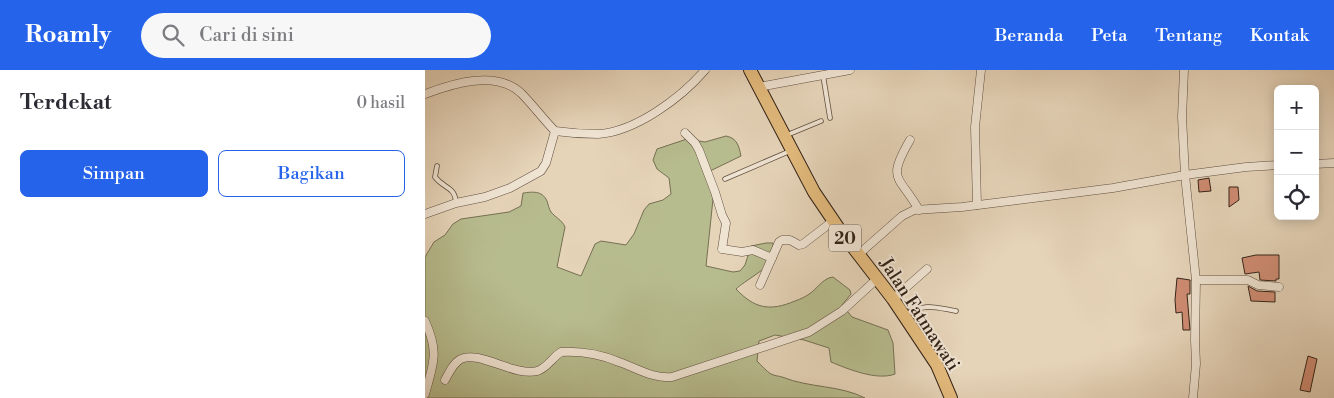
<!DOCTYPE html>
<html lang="id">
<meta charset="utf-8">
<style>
:root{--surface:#fff;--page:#f7f7f7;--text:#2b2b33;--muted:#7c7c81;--line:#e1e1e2;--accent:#2563eb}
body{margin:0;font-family:"Libre Bodoni",serif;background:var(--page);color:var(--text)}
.controls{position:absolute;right:15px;top:15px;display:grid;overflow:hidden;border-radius:8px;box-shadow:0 2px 12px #0003}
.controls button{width:45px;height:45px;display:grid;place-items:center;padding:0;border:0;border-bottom:1px solid var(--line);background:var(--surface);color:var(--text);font:25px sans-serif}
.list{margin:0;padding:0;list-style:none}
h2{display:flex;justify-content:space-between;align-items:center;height:65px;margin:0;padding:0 20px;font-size:21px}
h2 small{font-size:16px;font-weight:400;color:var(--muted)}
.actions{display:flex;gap:10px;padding:15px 20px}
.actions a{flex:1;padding:11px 0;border:1px solid var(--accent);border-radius:8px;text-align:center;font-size:18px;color:var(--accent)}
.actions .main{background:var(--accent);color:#fff}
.icon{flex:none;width:28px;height:28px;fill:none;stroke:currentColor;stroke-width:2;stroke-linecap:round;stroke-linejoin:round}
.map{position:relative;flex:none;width:909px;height:328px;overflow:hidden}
header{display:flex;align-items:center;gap:30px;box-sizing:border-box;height:70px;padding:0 25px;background:var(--accent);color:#fff}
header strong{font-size:24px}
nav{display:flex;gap:28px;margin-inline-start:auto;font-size:18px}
.search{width:350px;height:45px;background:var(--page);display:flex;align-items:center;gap:12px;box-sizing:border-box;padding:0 18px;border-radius:28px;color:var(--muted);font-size:19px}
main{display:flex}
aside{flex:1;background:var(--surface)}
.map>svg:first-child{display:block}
.green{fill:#b7bc8e;stroke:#757053}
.building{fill:#d08c73;stroke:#332318}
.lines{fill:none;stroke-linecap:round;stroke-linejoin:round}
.service-casing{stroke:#604f40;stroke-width:5.5}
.minor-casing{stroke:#604f40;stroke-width:9}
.trunk-casing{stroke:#332318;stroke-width:14}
.service{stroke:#efe3d2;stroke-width:4}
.minor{stroke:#efe3d2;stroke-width:8}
.trunk{stroke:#e3ba7c;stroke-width:12}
.labels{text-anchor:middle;stroke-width:4;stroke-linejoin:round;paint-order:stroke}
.shield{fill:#efe3d2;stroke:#6b5d50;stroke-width:1}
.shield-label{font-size:16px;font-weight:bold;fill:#332318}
.street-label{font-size:18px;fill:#332318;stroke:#efe3d2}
</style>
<header>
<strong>Roamly</strong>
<div class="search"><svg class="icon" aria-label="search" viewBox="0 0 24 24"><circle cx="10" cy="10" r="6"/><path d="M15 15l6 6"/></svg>Cari di sini</div>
<nav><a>Beranda</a><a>Peta</a><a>Tentang</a><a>Kontak</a></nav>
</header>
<main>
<aside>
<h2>Terdekat<small>0 hasil</small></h2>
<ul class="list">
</ul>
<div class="actions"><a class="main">Simpan</a><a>Bagikan</a></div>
</aside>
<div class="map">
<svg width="909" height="328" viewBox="0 0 909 328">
<rect width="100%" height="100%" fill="#e6d4b9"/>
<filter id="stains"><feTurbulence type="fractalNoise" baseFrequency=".004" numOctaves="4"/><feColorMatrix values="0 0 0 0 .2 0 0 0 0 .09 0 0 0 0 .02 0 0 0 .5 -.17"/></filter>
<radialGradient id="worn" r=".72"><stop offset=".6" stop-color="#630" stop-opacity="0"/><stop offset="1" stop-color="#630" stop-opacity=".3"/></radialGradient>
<path class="green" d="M301 66C312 68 314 76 316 86L283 102 288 129 281 196 308 202 315 201 320 195 326 176 341 173H348C348 178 349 185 348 189 345 197 318 212 311 219 329 238 344 242 370 231 376 229 382 226 387 222 394 216 399 208 408 207L425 220 426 224 417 235 427 247 463 260 468 273 470 304C452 311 423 299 406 292L404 278 379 270 350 265 334 271 332 291C336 295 341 301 346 304 350 306 354 306 357 307 384 318 415 315 440 328H0V187L9 172 20 165 28 154 36 149 84 142 96 136 98 123C107 122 117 120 122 131 123 134 124 139 126 142 131 148 137 150 140 157L132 197 156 206 170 174 176 171 201 175 209 164 219 140 224 134 238 130 246 124 244 108 232 99 228 90 232 79 262 69 280 72Z"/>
<g class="building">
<path d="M784 108 786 121 774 122 773 110Z"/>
<path d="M804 117H813L814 130 804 137Z"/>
<path d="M831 185H854V209H851V211L835 210 834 202 820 204 817 188Z"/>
<path d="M752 208 765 210V224H762L765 260H758L757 242 751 243 750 230Z"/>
<path d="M823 216 832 221 850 222V232L826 231Z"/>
<path d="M883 286 892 289 885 322 875 320Z"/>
</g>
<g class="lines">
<g class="service-casing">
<g id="service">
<path d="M398 5 405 48"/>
<path d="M362 65 396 51"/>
<path d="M12 96 10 107C19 119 30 116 31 133"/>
<path d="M300 109 365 81"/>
<path d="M481 244C501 233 509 237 531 241"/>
</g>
</g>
<g class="minor-casing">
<g id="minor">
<path d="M759 0 757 47 760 105 771 210 770 270 771 294 768 328"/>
<path d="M334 17 425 0"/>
<path d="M0 24C29 13 71 0 96 23 108 35 118 49 130 61 144 63 158 64 173 64 210 62 256 28 280 0"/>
<path d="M260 63 270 73 274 80 290 122 297 145 301 153 297 179 317 182 328 180 347 188"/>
<path d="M485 70C461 111 474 105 494 140"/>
<path d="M890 94 909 93"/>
<path d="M552 135 550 57 556 0"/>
<path d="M0 144 31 133 60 127 85 118 116 101 121 93 130 61"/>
<path d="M434 184 477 146 489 140 537 137 688 118 760 105 821 97 853 95"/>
<path d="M771 210H823L833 215 854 217"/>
<path d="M335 215 354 172 357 170H365L374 175 378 174 408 151"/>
<path d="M468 229 502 199"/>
<path d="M0 251C14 282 9 292 0 324"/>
<path d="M20 310C24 303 28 293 36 289 54 280 90 307 112 301 121 299 128 287 136 282 157 281 175 284 194 292 212 298 228 309 247 307L384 262 417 241 453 208"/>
</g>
</g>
<g class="trunk-casing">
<path id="trunk" d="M325 0 389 122 414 159 468 229 512 295 526 328"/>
</g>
<use href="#service" class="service"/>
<use href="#minor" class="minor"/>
<use href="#trunk" class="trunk"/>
</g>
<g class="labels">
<rect class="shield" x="404" y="154.5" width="32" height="27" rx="4"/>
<g class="shield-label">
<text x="420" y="174">20</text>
</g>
<g class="street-label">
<text transform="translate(495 244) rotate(57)" y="6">Jalan Fatmawati</text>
</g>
</g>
<rect width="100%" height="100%" filter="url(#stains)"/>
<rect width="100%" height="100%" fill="url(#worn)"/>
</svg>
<div class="controls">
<button>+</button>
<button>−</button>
<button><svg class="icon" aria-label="locate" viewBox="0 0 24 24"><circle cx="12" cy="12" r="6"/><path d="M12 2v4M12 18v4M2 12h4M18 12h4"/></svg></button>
</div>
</div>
</main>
